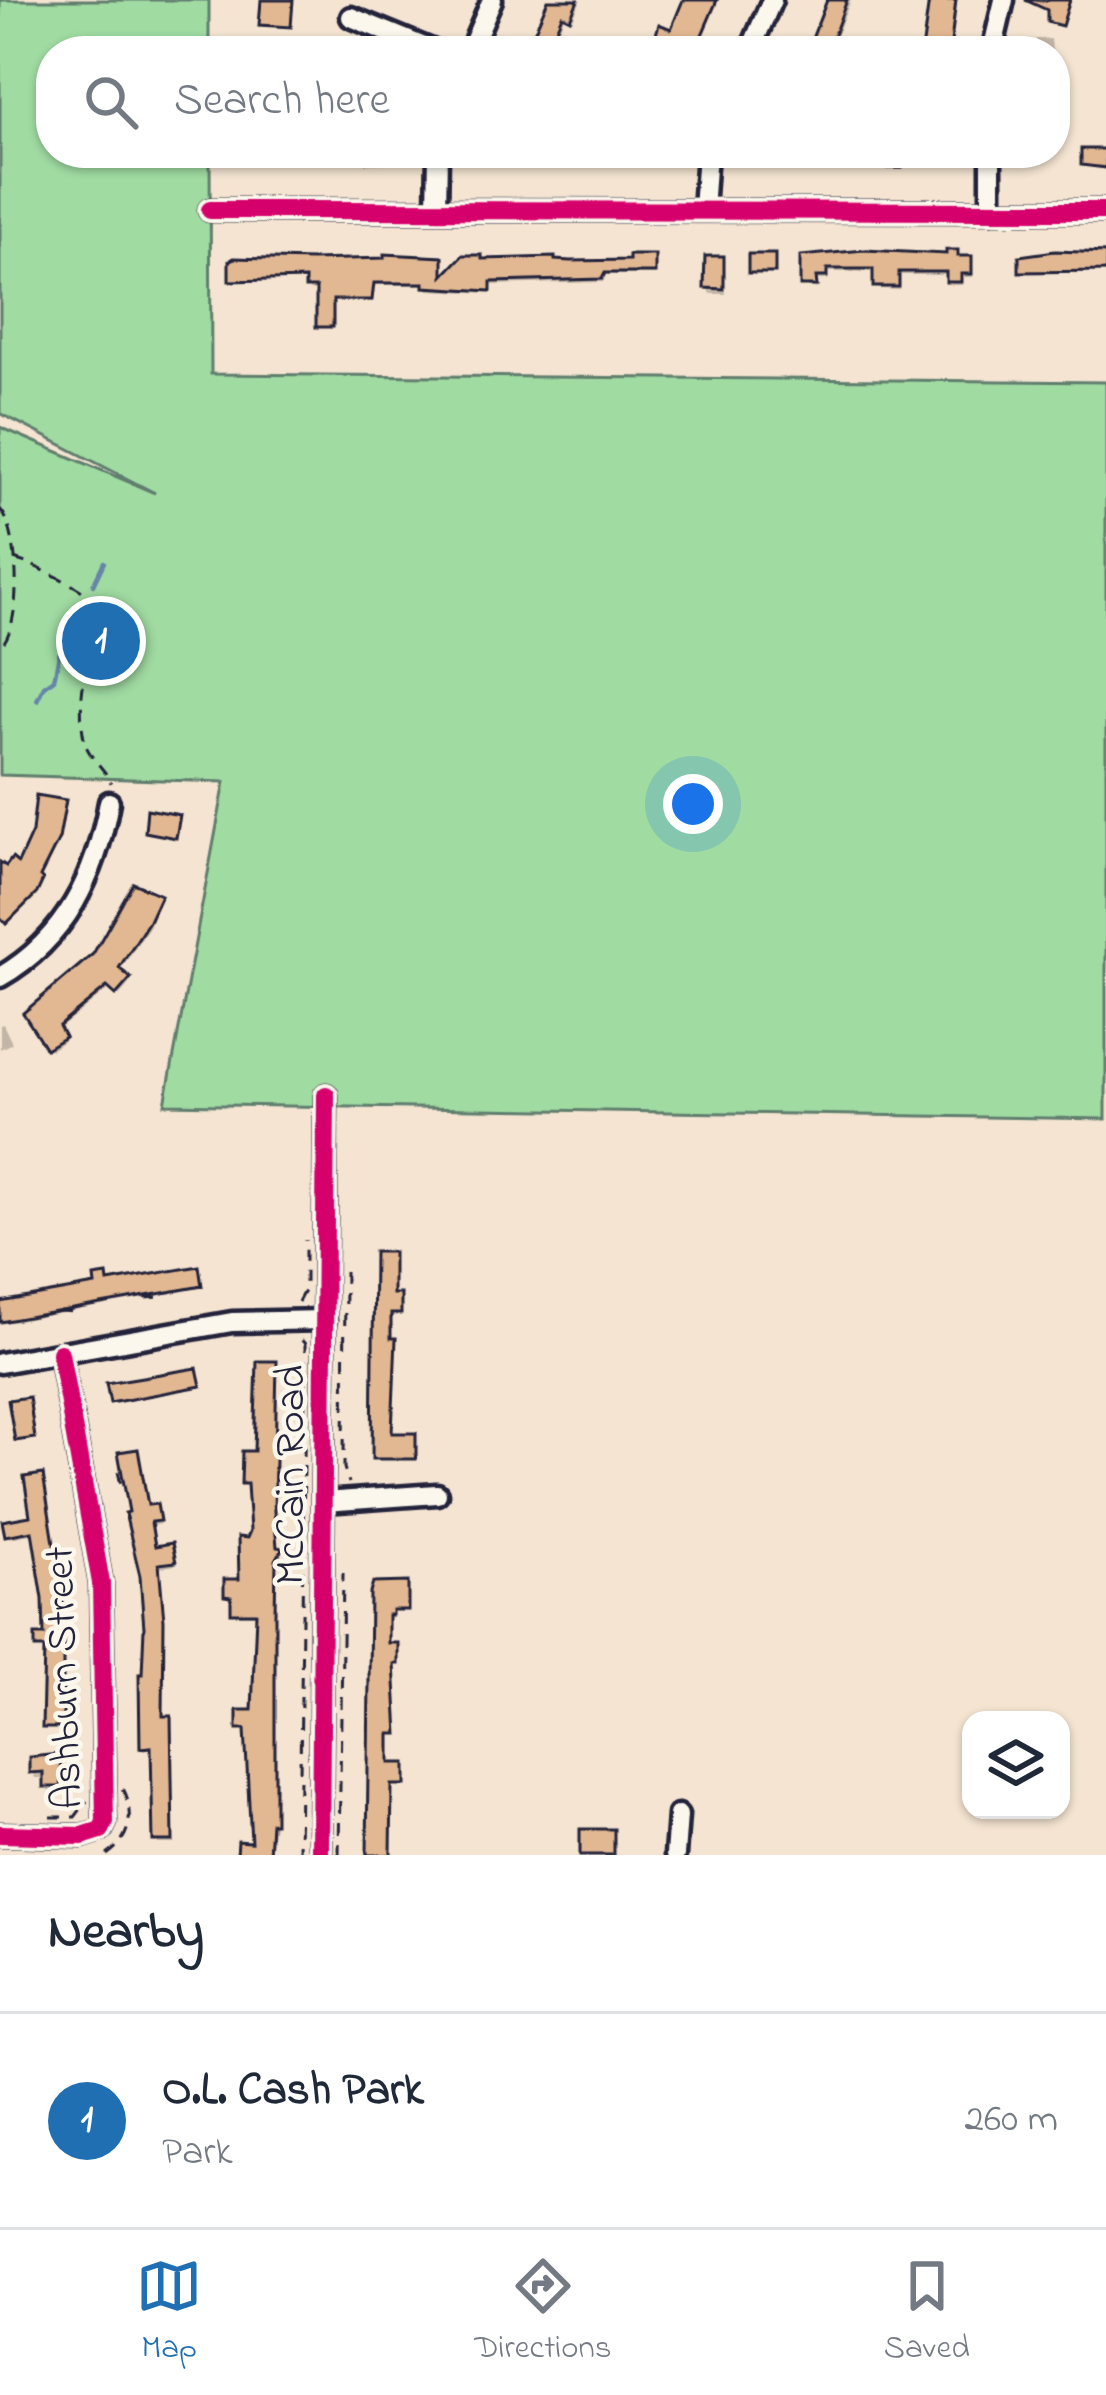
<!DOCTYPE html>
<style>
:root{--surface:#fff;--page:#f6f6f7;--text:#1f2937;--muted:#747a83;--line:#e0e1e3;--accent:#1f6fb2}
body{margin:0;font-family:"Indie Flower",sans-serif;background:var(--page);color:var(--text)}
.controls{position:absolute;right:36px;bottom:36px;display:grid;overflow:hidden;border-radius:24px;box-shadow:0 3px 9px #0004}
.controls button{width:108px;height:108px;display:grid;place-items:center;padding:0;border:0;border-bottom:3px solid var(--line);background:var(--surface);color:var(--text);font:60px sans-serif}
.you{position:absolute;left:693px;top:804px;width:42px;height:42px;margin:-30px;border:9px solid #fff;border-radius:50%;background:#1a73e8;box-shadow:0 0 0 18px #1a73e833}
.badge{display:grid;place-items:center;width:78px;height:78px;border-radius:50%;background:var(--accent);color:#fff;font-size:39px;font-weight:700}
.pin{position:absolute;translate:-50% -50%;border:6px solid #fff;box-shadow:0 3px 12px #0006}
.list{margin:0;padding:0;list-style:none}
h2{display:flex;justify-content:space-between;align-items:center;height:156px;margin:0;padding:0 48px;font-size:51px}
h2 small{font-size:39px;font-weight:400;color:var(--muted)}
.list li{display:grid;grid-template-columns:78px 1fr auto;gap:36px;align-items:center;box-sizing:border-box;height:216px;padding:0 48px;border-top:3px solid var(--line)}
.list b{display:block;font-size:45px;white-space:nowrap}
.list p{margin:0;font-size:39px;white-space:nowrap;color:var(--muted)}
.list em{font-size:39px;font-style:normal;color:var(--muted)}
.icon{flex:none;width:66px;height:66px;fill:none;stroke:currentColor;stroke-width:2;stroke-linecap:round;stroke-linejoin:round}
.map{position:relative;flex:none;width:1106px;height:1855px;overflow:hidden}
.search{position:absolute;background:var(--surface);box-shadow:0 3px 9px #0004;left:36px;right:36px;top:36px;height:132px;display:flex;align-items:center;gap:30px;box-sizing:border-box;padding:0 42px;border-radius:48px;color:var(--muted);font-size:45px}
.sheet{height:372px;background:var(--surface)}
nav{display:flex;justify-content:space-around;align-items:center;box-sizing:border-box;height:168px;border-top:3px solid var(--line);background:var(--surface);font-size:33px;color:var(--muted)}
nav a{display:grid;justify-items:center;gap:6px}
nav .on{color:var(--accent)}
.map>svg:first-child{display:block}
.green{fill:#a0dba2;stroke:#617e6e;stroke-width:3}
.shadow{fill:#0003}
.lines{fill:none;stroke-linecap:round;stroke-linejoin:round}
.stream{stroke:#6686a9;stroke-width:4.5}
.building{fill:#e2b892;stroke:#22223b;stroke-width:3}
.street-casing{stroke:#22223b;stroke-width:27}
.path{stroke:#22223b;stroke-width:3;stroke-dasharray:12 9;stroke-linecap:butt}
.street{stroke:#fbf7ec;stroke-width:18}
.cycleway-casing{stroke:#fbf7ec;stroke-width:26}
.cycleway{stroke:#d6006c;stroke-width:18}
.labels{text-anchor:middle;stroke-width:9;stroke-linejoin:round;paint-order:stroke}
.street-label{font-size:42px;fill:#22223b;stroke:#fbf7ec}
</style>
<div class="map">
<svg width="1106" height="1855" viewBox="0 0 1106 1855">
<rect width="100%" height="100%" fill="#f4e4d1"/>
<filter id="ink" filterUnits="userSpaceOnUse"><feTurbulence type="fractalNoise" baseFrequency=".00833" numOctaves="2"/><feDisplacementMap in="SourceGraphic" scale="24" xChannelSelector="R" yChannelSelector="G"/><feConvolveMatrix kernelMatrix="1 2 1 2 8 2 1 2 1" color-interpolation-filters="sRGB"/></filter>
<g filter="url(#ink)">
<path class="green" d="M0 0H209V51H51V153H210L211 374 1106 382V1119L165 1104 225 782 0 775V427L155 493 0 413Z"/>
<g class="shadow">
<path d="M550 0H581L572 21 564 17 550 51H526Z"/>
<path d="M687 0H719L697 51H654L672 33Z"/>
<path d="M831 0H851L830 51H809Z"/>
<path d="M1036 39H1051L1052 51H1036Z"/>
<path d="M224 153H328V159L225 161Z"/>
<path d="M364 153H393L391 163 365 164Z"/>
<path d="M488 153H604V166L557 163 551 168 491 166Z"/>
<path d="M774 153H796L798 159 780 166Z"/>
<path d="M804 153H902V170H806Z"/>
<path d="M925 153H944L934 163Z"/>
<path d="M956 253 973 262V277H962V285H951L949 275H900V290L878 289 876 272H827L828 280H817V289L803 285V258L949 257Z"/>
<path d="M1106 255V273L1022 271Z"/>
<path d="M722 259 726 294H711L707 288Z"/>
<path d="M441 260 443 281 483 262 655 261V275H606L603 282 491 285V293L429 290 426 285H374L373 302H333V329L319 326V290L309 291 308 281 232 280Z"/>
<path d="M64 803 59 842 39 881 42 884 37 896 9 923 3 917 0 919V865L20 868Z"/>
<path d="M159 898 150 925 119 972 130 983 119 996 110 988 58 1030 64 1041 50 1050 27 1013Z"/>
<path d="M3 1024 12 1043 0 1049V1025Z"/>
<path d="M199 1272 201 1288 0 1324V1305Z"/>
<path d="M276 1364 274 1516 277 1550 282 1552 276 1564 274 1618V1824L269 1855H240L254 1846 248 1731 240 1728 255 1713 259 1615H235L234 1598 226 1596 242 1582 253 1531 250 1486 244 1484 257 1454Z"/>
<path d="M197 1373 200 1388 112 1402Z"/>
<path d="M147 1508 158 1511 160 1524 151 1526 154 1549 173 1550 175 1565 159 1568 163 1719 172 1723 174 1844H158L156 1840 154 1750 143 1747V1575Z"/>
<path d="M34 1518 63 1606V1730L45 1727 47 1651 38 1648 47 1638 46 1599 35 1533 10 1538 8 1535Z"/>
<path d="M58 1757 62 1792H49L46 1778H35L32 1772Z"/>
</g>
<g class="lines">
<g class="stream">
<path d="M93 585 104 562"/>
<path d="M37 700 44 686 54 679 59 655 83 606"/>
</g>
</g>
<g class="building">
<path d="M261 0H293L291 27 259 25Z"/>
<path d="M548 0H578L570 19 562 15 547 51H526Z"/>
<path d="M683 0H717L695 51H651L659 24 671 29Z"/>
<path d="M827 0H847L828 51 810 44Z"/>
<path d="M929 0H956L950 51H922Z"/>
<path d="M1025 0H1070L1062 26 1047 22V10Z"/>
<path d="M1081 149H1106V168L1081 165Z"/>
<rect x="801" y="153" width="101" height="15"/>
<path d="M864 250 946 254V250H958V256H972V274H961V282H946V272H899V287H873V269H827V277H816L817 286H800V256Z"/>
<path d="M1055 251 1106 253V271L1019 272V256Z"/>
<path d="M384 254 443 257V276L463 255H482V259L555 257V260L571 261 629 260V255H655V273H605L602 279 491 282V291L424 287V283H374L372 300H333V327H316V288H305V279L229 281V261L234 258 312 260 384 258Z"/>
<rect x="748" y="254" width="27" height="19"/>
<path d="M705 256H724V289L704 288Z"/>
<path d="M36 795 66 800 59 839 40 877 43 880 37 893 6 924 0 917V862L6 866 12 858 18 863 32 832Z"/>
<path d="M147 809 180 815 176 838 145 832Z"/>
<path d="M133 883 161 895 149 921 119 968 131 978 116 995 107 987 59 1026 65 1037 46 1049 23 1013 93 954Z"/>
<path d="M374 1252H393V1294H401V1314H391V1338H396L392 1433H416V1459H372Z"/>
<path d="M199 1266 202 1286 0 1322V1302L95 1285 94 1277 107 1275 108 1282Z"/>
<path d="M257 1361H277L274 1511 277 1547 283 1548 276 1560 275 1613V1823H271L269 1855H237L238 1841 251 1842 245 1729H237V1710H252L256 1613H231V1597L224 1596V1579H239L238 1537 247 1538 250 1531 247 1484H241L242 1451H254Z"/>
<path d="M197 1368 201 1386 110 1403 106 1383Z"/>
<path d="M29 1397 35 1438 15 1441 8 1400Z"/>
<path d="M138 1449 148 1505 157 1504 160 1521 151 1522 155 1546 172 1543 176 1562 159 1564 164 1620 163 1716H171L173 1841H153L151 1747 140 1748 139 1674H142L144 1628 140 1576 125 1513 129 1512 118 1452Z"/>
<path d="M43 1474 63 1600V1728H42L44 1648H35V1635H44L43 1599 32 1531 5 1536 2 1521 30 1516 24 1477Z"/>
<path d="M408 1582V1610H392V1615H388V1643H398V1664H394L398 1734H390V1763H406V1785H392L391 1855H367L370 1593 373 1583Z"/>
<path d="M60 1754 61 1787H43V1772L29 1773V1757Z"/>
<rect x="580" y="1829" width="34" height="26"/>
</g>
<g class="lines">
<g class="street-casing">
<g id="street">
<path d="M351 17 434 51"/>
<path d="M470 51 492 0"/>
<path d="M750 51 772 0"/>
<path d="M992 51 1004 0"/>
<path d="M991 153V211"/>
<path d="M437 209 438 153"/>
<path d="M210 210 1106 211"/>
<path d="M703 210 707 153"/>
<path d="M0 977C66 939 96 875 109 802"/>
<path d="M0 1363 232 1322 325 1320"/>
<path d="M324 1502 437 1494"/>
<path d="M0 1834 82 1836 101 1830 105 1822 101 1583 60 1353"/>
<path d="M320 1855 326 1095"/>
<path d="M675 1855 678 1815"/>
</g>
</g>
<g class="path">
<path d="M0 509C20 530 23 627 0 647"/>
<path d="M14 559C37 566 115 599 111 627 109 640 96 647 91 658 80 681 79 719 85 743 90 759 105 768 111 783"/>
<path d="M345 1271 344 1468 349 1483"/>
<path d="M145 1298 159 1297"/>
<path d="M298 1302 305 1289V1240"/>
<path d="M59 1311 73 1312"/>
<path d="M118 1471 121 1485"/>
<path d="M51 1817H75L87 1801"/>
<path d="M107 1855C131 1838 135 1814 122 1788"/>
<path d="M299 1855 305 1381V1344L299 1337"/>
<path d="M339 1855 343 1573"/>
</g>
<use href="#street" class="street"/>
<g class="cycleway-casing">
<g id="cycleway">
<path d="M210 210 1106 211"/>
<path d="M0 1834 82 1836 101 1830 105 1822 101 1583 60 1353"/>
<path d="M320 1855 326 1095"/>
</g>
</g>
<use href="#cycleway" class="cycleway"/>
</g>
</g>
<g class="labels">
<g class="street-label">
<text transform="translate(288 1475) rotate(-90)" y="15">McCain Road</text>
<text transform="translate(61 1678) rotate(-92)" y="15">Ashburn Street</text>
</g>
</g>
</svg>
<div class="controls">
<button><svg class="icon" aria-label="layers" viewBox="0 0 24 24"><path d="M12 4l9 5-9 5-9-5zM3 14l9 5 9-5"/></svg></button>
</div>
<div class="you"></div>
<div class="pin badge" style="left:101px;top:641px">1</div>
<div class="search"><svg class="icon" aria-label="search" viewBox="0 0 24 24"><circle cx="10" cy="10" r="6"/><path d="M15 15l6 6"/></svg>Search here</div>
</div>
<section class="sheet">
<h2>Nearby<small></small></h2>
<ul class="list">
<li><span class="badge">1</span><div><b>O.L. Cash Park</b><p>Park</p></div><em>260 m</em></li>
</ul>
</section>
<nav>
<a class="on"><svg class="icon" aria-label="map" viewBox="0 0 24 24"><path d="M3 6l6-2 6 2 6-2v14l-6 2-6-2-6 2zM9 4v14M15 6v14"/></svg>Map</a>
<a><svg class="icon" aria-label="directions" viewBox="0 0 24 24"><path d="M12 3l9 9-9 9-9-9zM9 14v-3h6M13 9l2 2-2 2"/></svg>Directions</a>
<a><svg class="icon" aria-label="saved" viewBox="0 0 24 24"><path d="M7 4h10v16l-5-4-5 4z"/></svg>Saved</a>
</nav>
